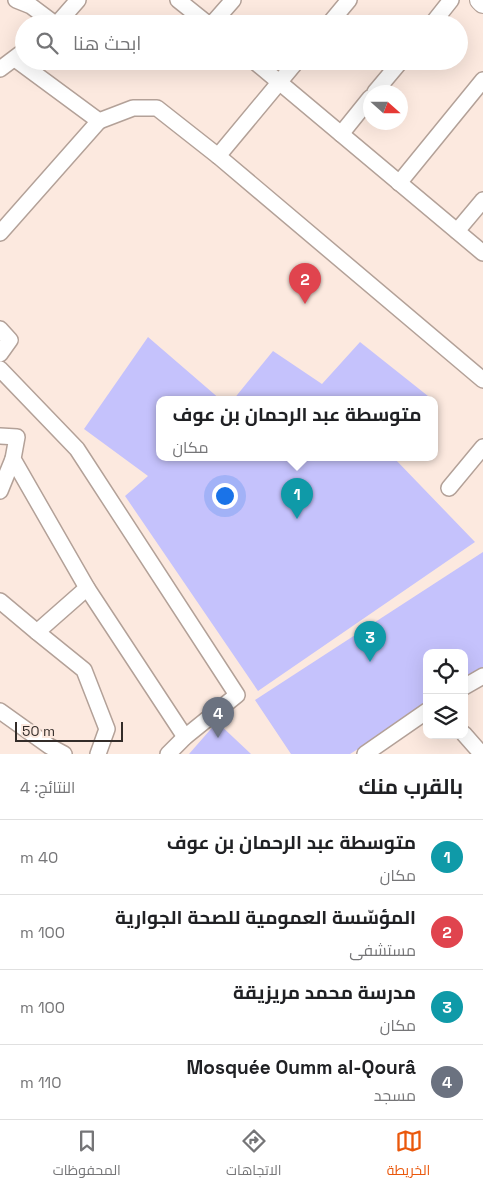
<!DOCTYPE html>
<html lang="ar">
<meta charset="utf-8">
<style>
:root{--surface:#fff;--page:#f6f6f6;--text:#202124;--muted:#757577;--line:#e0e0e0;--accent:#ea580c}
body{margin:0;font-family:"Space Grotesk",Cairo,sans-serif;background:var(--page);color:var(--text);direction:rtl}
.controls{position:absolute;right:15px;bottom:15px;display:grid;overflow:hidden;border-radius:10px;box-shadow:0 5px 20px #0002}
.controls button{width:45px;height:45px;display:grid;place-items:center;padding:0;border:0;border-bottom:1px solid var(--line);background:var(--surface);color:var(--text);font:25px sans-serif}
.compass{position:absolute;left:363px;top:85px;width:45px;height:45px;border-radius:50%;background:var(--surface);box-shadow:0 5px 20px #0002;rotate:111deg}
.scale{position:absolute;left:15px;bottom:12px;width:108px;box-sizing:border-box;padding-left:5px;border:2px solid #332c29;border-top:0;font-size:14px;line-height:18px;white-space:nowrap;color:#332c29;-webkit-text-stroke:4px #fce9df;paint-order:stroke}
.you{position:absolute;left:224px;top:495px;width:18px;height:18px;margin:-12px;border:4px solid #fff;border-radius:50%;background:#1a73e8;box-shadow:0 0 0 8px #1a73e833}
.badge{display:grid;place-items:center;width:32px;height:32px;border-radius:50%;background:var(--accent);color:#fff;font-size:16px;font-weight:700}
.pin{position:absolute;translate:-50% -41px;filter:drop-shadow(0 1px 2px #0008)}
.pin::after{content:'';position:absolute;top:26px;width:18px;height:15px;background:inherit;clip-path:polygon(0 0,100% 0,50% 100%)}
.popup{position:absolute;left:156px;top:396px;width:282px;height:65px;box-sizing:border-box;display:grid;place-content:center;border-radius:10px;background:var(--surface);filter:drop-shadow(0 1px 4px #0005);font-size:16px;white-space:nowrap;color:var(--muted)}
.popup b{font-size:19px;color:var(--text)}
.popup::after{content:'';position:absolute;left:50%;top:100%;margin-left:-10px;border:10px solid transparent;border-top-color:var(--surface)}
.list{margin:0;padding:0;list-style:none}
h2{display:flex;justify-content:space-between;align-items:center;height:65px;margin:0;padding:0 20px;font-size:21px}
h2 small{font-size:16px;font-weight:400;color:var(--muted)}
.list li{display:grid;grid-template-columns:32px 1fr auto;gap:15px;align-items:center;box-sizing:border-box;height:75px;padding:0 20px;border-top:1px solid var(--line)}
.list b{display:block;font-size:19px;white-space:nowrap}
.list p{margin:0;font-size:16px;white-space:nowrap;color:var(--muted)}
.list em{font-size:16px;font-style:normal;color:var(--muted)}
.icon{flex:none;width:28px;height:28px;fill:none;stroke:currentColor;stroke-width:2;stroke-linecap:round;stroke-linejoin:round}
.map{position:relative;flex:none;width:483px;height:754px;overflow:hidden;direction:ltr}
.search{position:absolute;background:var(--surface);box-shadow:0 5px 20px #0002;left:15px;right:15px;top:15px;height:55px;display:flex;align-items:center;gap:12px;box-sizing:border-box;padding:0 18px;border-radius:28px;color:var(--muted);font-size:19px}
.sheet{height:365px;background:var(--surface)}
nav{display:flex;justify-content:space-around;align-items:center;box-sizing:border-box;height:70px;border-top:1px solid var(--line);background:var(--surface);font-size:14px;color:var(--muted)}
nav a{display:grid;justify-items:center;gap:2px}
nav .on{color:var(--accent)}
.map>svg:first-child{display:block}
.building{fill:#c5c2fc}
.lines{fill:none;stroke-linecap:round;stroke-linejoin:round}
.street-casing{stroke:#b3a198;stroke-width:18}
.secondary-casing{stroke:#b3a198;stroke-width:22}
.street{stroke:#fff;stroke-width:15}
.secondary{stroke:#fff;stroke-width:20}
</style>
<div class="map">
<svg width="483" height="754" viewBox="0 0 483 754">
<rect width="100%" height="100%" fill="#fce9df"/>
<g class="building">
<path d="M148 337 221 400H160V458H394L475 542 258 691 125 496 148 476 84 429Z"/>
<path d="M360 342 433 400H233L273 351 322 384Z"/>
<path d="M483 552V671L464 682V653H427V706L350 754H291L255 700Z"/>
<path d="M217 722 251 754H189Z"/>
</g>
<g class="lines">
<g class="street-casing">
<g id="street">
<path d="M16 0 31 6 55 24"/>
<path d="M178 0 208 24"/>
<path d="M57 24 78 0"/>
<path d="M212 24 233 0"/>
<path d="M329 24 349 0"/>
<path d="M432 24 451 0"/>
<path d="M15 59 99 121 133 108H157L218 156 483 380"/>
<path d="M254 61 483 253"/>
<path d="M0 69 24 51"/>
<path d="M375 92 401 61"/>
<path d="M341 134 370 98"/>
<path d="M218 156 297 61"/>
<path d="M399 183 483 80"/>
<path d="M457 231 483 200"/>
<path d="M0 233 99 121"/>
<path d="M0 329 10 340 0 354"/>
<path d="M0 369 77 449 237 695 185 737 168 754"/>
<path d="M0 436 17 437 13 459 87 588 185 737"/>
<path d="M449 488 483 447"/>
<path d="M0 491 13 459"/>
<path d="M0 601 37 632 84 670 107 729 98 754"/>
<path d="M37 632 87 588"/>
<path d="M464 687 483 676"/>
<path d="M0 711 49 746 64 754"/>
<path d="M464 734 479 751 483 754"/>
<path d="M365 754 427 711"/>
</g>
</g>
<g class="secondary-casing">
<path id="secondary" d="M480 0 483 3"/>
</g>
<use href="#street" class="street"/>
<use href="#secondary" class="secondary"/>
</g>
</svg>
<div class="controls">
<button><svg class="icon" aria-label="locate" viewBox="0 0 24 24"><circle cx="12" cy="12" r="6"/><path d="M12 2v4M12 18v4M2 12h4M18 12h4"/></svg></button>
<button><svg class="icon" aria-label="layers" viewBox="0 0 24 24"><path d="M12 4l9 5-9 5-9-5zM3 14l9 5 9-5"/></svg></button>
</div>
<svg class="compass" viewBox="-18 -18 36 36"><path d="M0-13l5 13h-10z" fill="#e53935"/><path d="M0 13l5-13h-10z" fill="#757577"/></svg>
<div class="scale">50 m</div>
<div class="you"></div>
<div class="pin badge" style="left:297px;top:519px;background:#0f9aa8">1</div>
<div class="popup"><b>متوسطة عبد الرحمان بن عوف</b>مكان</div>
<div class="pin badge" style="left:305px;top:304px;background:#e0444e">2</div>
<div class="pin badge" style="left:370px;top:662px;background:#0f9aa8">3</div>
<div class="pin badge" style="left:218px;top:738px;background:#6b7280">4</div>
<div class="search"><svg class="icon" aria-label="search" viewBox="0 0 24 24"><circle cx="10" cy="10" r="6"/><path d="M15 15l6 6"/></svg>ابحث هنا</div>
</div>
<section class="sheet">
<h2>بالقرب منك<small>النتائج: 4</small></h2>
<ul class="list">
<li><span class="badge" style="background:#0f9aa8">1</span><div><b>متوسطة عبد الرحمان بن عوف</b><p>مكان</p></div><em>40 m</em></li>
<li><span class="badge" style="background:#e0444e">2</span><div><b>المؤسّسة العمومية للصحة الجوارية</b><p>مستشفى</p></div><em>100 m</em></li>
<li><span class="badge" style="background:#0f9aa8">3</span><div><b>مدرسة محمد مريزيقة</b><p>مكان</p></div><em>100 m</em></li>
<li><span class="badge" style="background:#6b7280">4</span><div><b>Mosquée Oumm al-Qourâ</b><p>مسجد</p></div><em>110 m</em></li>
</ul>
</section>
<nav>
<a class="on"><svg class="icon" aria-label="map" viewBox="0 0 24 24"><path d="M3 6l6-2 6 2 6-2v14l-6 2-6-2-6 2zM9 4v14M15 6v14"/></svg>الخريطة</a>
<a><svg class="icon" aria-label="directions" viewBox="0 0 24 24"><path d="M12 3l9 9-9 9-9-9zM9 14v-3h6M13 9l2 2-2 2"/></svg>الاتجاهات</a>
<a><svg class="icon" aria-label="saved" viewBox="0 0 24 24"><path d="M7 4h10v16l-5-4-5 4z"/></svg>المحفوظات</a>
</nav>
